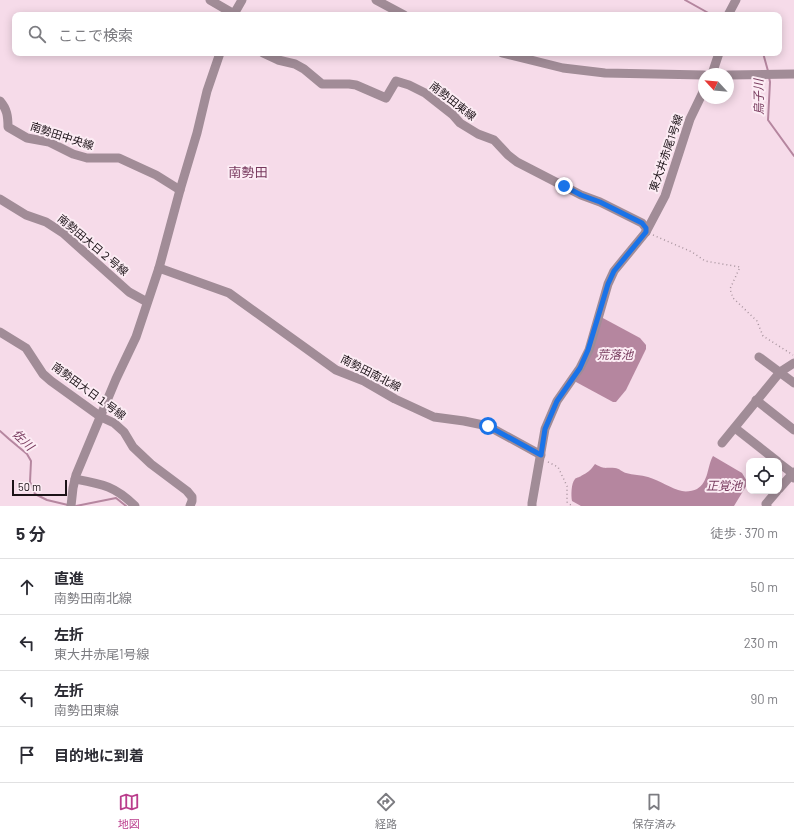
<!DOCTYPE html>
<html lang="ja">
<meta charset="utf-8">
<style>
:root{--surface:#fff;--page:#f2f2f3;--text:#2b2b33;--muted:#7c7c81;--line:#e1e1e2;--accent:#ba3d8c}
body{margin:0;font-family:Barlow,"Noto Sans JP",sans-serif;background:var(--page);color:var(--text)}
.controls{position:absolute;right:12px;bottom:12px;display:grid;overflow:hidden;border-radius:8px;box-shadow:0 2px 10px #0003}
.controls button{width:36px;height:36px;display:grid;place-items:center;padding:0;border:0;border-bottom:1px solid var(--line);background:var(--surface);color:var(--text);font:20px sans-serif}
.compass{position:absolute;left:698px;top:68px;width:36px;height:36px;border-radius:50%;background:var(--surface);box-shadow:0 2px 10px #0003;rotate:296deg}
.scale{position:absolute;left:12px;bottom:10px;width:55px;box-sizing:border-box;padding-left:4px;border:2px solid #1b1217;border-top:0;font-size:11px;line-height:14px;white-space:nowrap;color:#1b1217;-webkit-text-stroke:3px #fcecf4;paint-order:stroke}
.stop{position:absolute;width:12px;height:12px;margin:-9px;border:3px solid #1a73e8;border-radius:50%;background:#fff}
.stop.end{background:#1a73e8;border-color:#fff;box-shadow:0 1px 4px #0008}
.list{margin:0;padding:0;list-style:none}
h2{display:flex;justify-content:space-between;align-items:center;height:52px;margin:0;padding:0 16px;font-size:17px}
h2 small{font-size:13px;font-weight:400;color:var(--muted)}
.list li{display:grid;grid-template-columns:26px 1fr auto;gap:12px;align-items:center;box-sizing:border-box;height:56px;padding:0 16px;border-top:1px solid var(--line)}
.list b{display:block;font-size:15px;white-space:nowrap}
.list p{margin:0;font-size:13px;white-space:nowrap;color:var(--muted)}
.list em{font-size:13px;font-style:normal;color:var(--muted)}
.icon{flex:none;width:22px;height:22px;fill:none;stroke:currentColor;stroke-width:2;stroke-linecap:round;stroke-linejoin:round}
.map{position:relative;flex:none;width:794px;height:506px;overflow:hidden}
.search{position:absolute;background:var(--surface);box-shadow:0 2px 10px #0003;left:12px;right:12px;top:12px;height:44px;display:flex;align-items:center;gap:10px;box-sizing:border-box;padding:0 14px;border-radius:8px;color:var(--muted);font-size:15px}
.sheet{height:276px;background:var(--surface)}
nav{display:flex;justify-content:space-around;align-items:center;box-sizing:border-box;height:56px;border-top:1px solid var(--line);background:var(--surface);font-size:11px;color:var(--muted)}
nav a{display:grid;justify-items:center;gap:2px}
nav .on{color:var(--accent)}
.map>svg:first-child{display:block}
.water{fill:#b5869f}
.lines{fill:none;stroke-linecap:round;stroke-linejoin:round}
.stream{stroke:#b5869f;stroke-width:2}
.path{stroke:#a8949e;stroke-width:1.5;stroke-dasharray:1 3;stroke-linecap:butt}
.minor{stroke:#a18c97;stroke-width:9}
.route{stroke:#1a73e8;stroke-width:5}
.labels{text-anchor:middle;stroke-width:4;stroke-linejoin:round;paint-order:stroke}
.street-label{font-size:11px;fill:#1b1217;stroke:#fcecf4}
.water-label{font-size:12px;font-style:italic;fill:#773a5d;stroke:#fcecf4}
.quarter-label{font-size:13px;fill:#76375c;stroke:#fcecf4}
</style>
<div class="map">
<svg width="794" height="506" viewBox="0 0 794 506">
<rect width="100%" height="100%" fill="#f6dbe9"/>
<g class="water">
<path d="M601 317 640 338 646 345V349L626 390 616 402H613L576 382V378Z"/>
<path d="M713 456 742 473 748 483 734 506H581L572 501C571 496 571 483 575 479 575 478 580 477 581 476 587 473 591 470 595 464 606 470 604 467 615 468 619 468 622 472 626 473 633 475 641 475 648 477 659 480 672 489 682 491 686 492 693 491 697 489 709 482 707 466 713 456Z"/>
</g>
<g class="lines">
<g class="stream">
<path d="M685 0 712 15"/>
<path d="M763 53 768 71"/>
<path d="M769 77 770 82 768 120 794 156"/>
<path d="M0 431 9 439 27 454 31 461 30 482 35 494 47 500 68 505"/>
<path d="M76 506 116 498 126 506"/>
</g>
<g class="path">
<path d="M653 235 692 252 705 261 740 267 730 289 733 298 757 321 763 336 793 355"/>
<path d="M548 462 558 467 567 486V502L572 506"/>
</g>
<g class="minor">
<path d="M210 0 234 14 242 0"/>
<path d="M376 0 404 15"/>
<path d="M728 15 736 0"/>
<path d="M263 53 278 60 295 64 304 69 322 84H349L356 85 386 98 396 81 409 85 425 93 453 115 460 123 478 134 494 140 508 155 517 162 581 195 600 202 642 223 646 228V232"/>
<path d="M502 53 563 68 605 73 704 75"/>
<path d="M712 74 719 53"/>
<path d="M728 75 794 74"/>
<path d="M0 101C7 109 8 116 8 127L27 138 49 142 73 154 87 158H119L156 175 180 190"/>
<path d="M0 199 26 215 46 222 63 233 129 292 147 302"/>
<path d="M159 268 229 293 336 370 364 381 395 399 434 417 464 421 488 426 541 455"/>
<path d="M0 332 26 348 43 374 51 381 101 417 114 423 124 432 133 447 151 464 187 491 192 497V501L190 506"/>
<path d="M759 357 794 383"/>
<path d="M756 400 794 430"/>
<path d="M735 428 777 461"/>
<path d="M722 443 780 372 794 363"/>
<path d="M779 463 792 473 794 478"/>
<path d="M75 479C102 484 115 486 135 506"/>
<path d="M779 489 794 472"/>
<path d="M71 506 73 488 76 475 116 379 136 337 159 268 180 190 197 133 207 91 220 53"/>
<path d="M532 506V503L545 429 557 401 580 368 589 350 608 284 614 271 646 232 665 196 690 119 704 90"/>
<path d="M767 506 766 504 777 491"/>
</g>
</g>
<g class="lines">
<path class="route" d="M488 426 541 455 545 429 557 401 580 368 588 350 608 284 614 271 646 232V228L642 223 600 202 581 195 564 186"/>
</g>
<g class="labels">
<g class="street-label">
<text transform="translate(453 101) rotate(38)" y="4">南勢田東線</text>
<text transform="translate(62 136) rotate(18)" y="4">南勢田中央線</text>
<text transform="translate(666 153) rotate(-71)" y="4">東大井赤尾1号線</text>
<text transform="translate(93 245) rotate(40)" y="4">南勢田大日２号線</text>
<text transform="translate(371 373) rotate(27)" y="4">南勢田南北線</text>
<text transform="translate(89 391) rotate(36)" y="4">南勢田大日１号線</text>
</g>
<g class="water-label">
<text transform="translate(759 97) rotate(-91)" y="4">烏子川</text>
<text x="615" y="359">荒落池</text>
<text transform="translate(23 440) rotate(44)" y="4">佐川</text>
<text x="724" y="490">正覚池</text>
</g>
<g class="quarter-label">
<text x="248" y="177">南勢田</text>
</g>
</g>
</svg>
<div class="controls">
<button><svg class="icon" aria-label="locate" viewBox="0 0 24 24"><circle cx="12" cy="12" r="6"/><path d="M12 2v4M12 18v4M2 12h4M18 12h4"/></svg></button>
</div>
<svg class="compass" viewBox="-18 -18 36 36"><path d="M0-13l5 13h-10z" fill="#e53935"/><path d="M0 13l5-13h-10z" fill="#7c7c81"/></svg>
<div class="scale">50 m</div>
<div class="stop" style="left:488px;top:426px"></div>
<div class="stop end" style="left:564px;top:186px"></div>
<div class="search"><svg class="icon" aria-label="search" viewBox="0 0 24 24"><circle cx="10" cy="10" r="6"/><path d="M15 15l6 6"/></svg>ここで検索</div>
</div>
<section class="sheet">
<h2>5 分<small>徒歩 · 370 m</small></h2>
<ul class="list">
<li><svg class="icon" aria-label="ahead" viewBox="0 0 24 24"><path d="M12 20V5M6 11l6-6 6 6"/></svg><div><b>直進</b><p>南勢田南北線</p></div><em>50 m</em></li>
<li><svg class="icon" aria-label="left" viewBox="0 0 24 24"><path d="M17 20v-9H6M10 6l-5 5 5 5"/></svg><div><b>左折</b><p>東大井赤尾1号線</p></div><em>230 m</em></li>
<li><svg class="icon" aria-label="left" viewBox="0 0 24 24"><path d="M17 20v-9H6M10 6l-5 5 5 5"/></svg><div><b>左折</b><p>南勢田東線</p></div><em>90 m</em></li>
<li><svg class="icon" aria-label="arrive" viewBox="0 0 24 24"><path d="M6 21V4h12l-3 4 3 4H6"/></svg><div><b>目的地に到着</b></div></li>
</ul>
</section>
<nav>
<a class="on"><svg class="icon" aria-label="map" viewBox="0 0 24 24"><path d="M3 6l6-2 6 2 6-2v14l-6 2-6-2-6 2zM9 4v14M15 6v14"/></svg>地図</a>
<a><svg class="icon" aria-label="directions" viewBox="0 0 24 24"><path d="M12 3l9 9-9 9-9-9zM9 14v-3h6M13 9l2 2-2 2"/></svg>経路</a>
<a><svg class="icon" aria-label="saved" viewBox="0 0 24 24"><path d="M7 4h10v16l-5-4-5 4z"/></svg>保存済み</a>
</nav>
